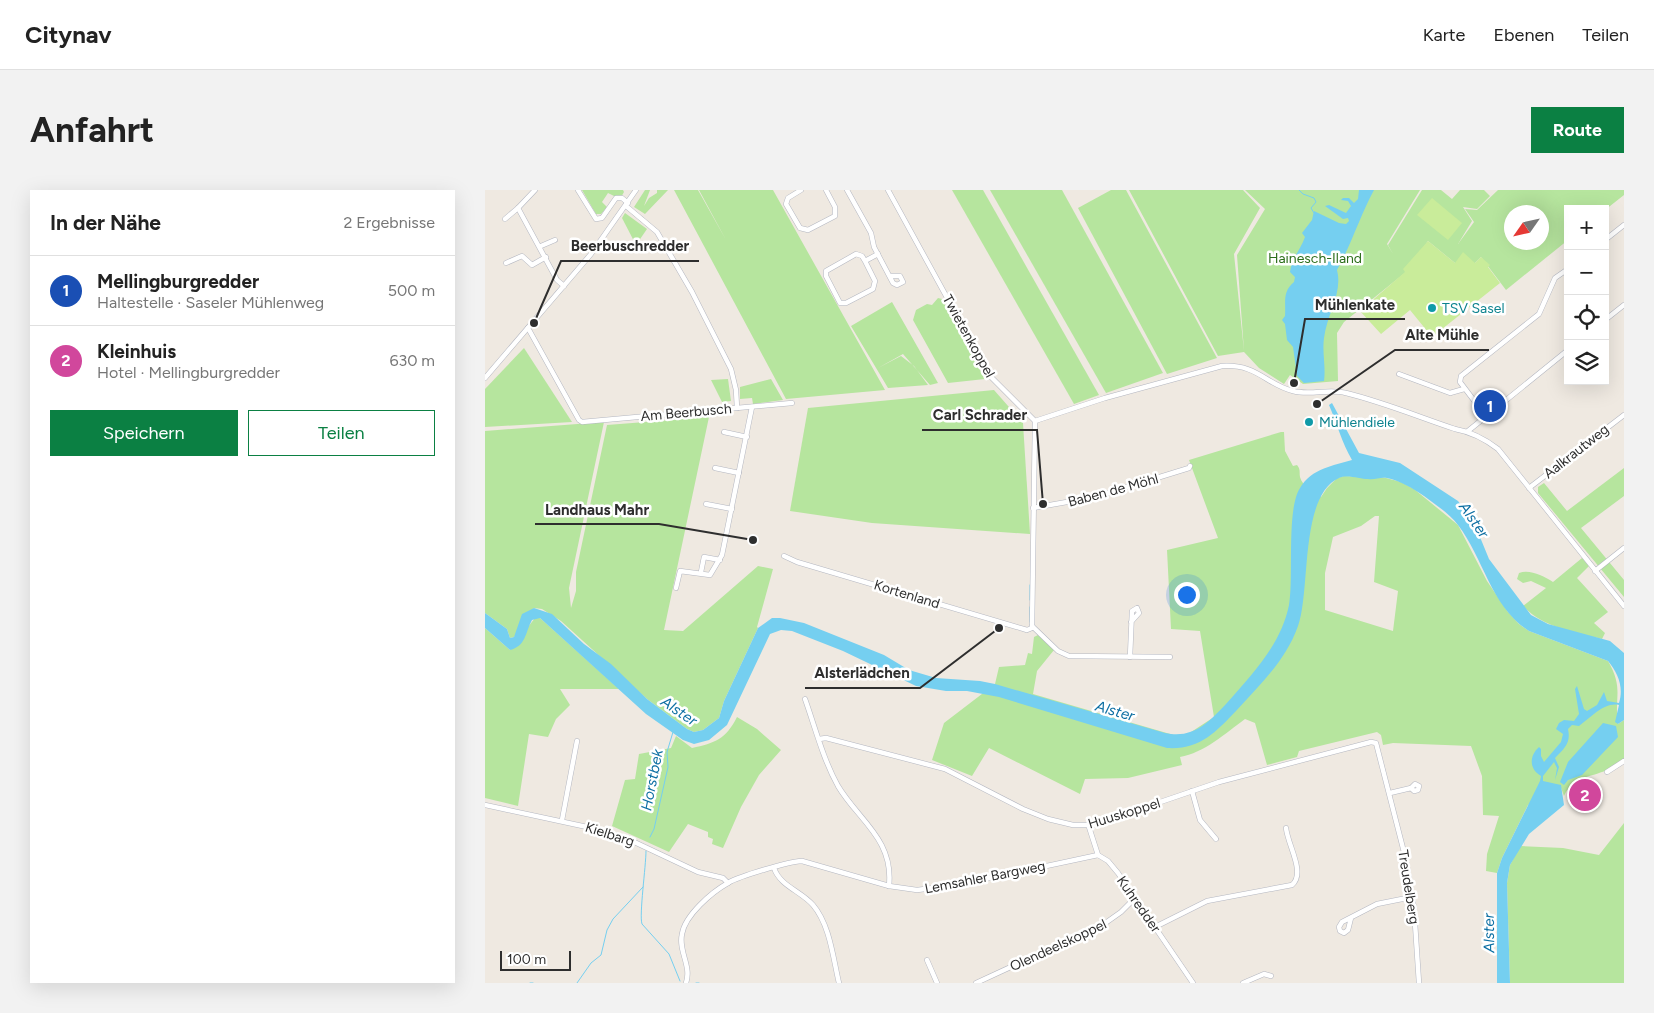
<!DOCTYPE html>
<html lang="de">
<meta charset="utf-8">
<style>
:root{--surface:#fff;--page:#f2f2f2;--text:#222;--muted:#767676;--line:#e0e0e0;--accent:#0b8043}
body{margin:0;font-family:Figtree,sans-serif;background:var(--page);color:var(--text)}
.controls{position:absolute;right:15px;top:15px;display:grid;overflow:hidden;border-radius:0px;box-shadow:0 5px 20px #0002}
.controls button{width:45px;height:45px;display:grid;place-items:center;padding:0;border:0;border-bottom:1px solid var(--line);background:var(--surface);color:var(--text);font:25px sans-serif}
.compass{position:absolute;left:1019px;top:15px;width:45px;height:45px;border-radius:50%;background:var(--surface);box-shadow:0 5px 20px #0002;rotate:236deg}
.scale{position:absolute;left:15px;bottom:12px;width:71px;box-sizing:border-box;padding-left:5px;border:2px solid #2e2e2e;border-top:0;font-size:14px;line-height:18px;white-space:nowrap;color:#2e2e2e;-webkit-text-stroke:4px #fff;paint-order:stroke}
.you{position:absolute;left:701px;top:404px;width:18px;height:18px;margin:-12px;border:4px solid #fff;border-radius:50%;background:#1a73e8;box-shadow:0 0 0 8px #1a73e833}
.badge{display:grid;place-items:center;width:32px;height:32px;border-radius:50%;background:var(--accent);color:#fff;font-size:16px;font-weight:700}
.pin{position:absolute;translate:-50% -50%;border:2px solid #fff;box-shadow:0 1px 5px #0006}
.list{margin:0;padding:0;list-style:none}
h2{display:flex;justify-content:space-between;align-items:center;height:65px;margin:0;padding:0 20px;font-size:21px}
h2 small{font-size:16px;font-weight:400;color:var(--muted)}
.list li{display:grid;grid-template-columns:32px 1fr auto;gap:15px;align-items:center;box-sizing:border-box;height:70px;padding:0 20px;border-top:1px solid var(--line)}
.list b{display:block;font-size:19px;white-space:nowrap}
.list p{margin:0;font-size:16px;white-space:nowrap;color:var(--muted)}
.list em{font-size:16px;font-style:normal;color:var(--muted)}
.actions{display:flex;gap:10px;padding:15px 20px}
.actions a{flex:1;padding:11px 0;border:1px solid var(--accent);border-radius:0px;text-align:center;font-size:18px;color:var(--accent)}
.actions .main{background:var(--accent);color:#fff}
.icon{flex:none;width:28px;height:28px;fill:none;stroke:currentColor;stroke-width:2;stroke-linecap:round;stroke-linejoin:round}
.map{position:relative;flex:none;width:1139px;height:793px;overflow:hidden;border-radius:0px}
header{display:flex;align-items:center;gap:30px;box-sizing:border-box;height:70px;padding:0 25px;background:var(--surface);border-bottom:1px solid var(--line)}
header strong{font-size:24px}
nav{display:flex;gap:28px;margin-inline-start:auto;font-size:18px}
.intro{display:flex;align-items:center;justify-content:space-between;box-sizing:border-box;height:120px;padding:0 30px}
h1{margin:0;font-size:35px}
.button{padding:12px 22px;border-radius:0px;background:var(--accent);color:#fff;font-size:18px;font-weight:700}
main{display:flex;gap:30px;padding:0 30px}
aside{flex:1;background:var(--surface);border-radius:0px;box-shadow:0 5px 20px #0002}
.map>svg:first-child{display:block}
.green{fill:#b6e59e;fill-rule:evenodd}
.pitch{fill:#c9ec9a}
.water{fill:#75cff0}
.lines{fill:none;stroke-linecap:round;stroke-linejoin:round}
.stream{stroke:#75cff0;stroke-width:1}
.minor-casing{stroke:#b4b7c1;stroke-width:5.5}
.minor{stroke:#fff;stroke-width:4.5}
.culture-dot{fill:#0f9aa8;stroke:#fff;stroke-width:2}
.labels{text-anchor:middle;stroke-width:5;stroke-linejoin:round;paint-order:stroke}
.park-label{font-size:14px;fill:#2c6e1b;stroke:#fff}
.culture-label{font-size:14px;fill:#0d838f;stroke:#fff;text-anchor:start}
.street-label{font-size:14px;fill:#2e2e2e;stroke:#fff}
.water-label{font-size:15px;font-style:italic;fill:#0d6fa3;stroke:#fff}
.leader{fill:none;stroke:#2e2e2e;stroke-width:2}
.callout-dot{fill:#2e2e2e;stroke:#fff;stroke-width:2}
.callout-label{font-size:15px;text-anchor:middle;font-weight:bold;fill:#2e2e2e;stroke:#fff;stroke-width:5;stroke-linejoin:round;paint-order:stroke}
</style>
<header>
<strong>Citynav</strong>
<nav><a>Karte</a><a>Ebenen</a><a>Teilen</a></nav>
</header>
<div class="intro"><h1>Anfahrt</h1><a class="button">Route</a></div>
<main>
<aside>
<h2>In der Nähe<small>2 Ergebnisse</small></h2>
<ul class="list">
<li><span class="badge" style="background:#1a4fb4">1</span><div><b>Mellingburgredder</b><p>Haltestelle · Saseler Mühlenweg</p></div><em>500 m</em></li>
<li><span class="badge" style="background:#d1479c">2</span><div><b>Kleinhuis</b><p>Hotel · Mellingburgredder</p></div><em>630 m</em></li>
</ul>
<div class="actions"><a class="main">Speichern</a><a>Teilen</a></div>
</aside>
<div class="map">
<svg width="1139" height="793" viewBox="0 0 1139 793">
<rect width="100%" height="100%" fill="#efe9e1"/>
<g class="green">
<path d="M97 0H138L139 2 135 9 123 3 117 12 122 17 116 24H111Z"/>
<path d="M160 0H165L159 16 164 8 172 3V0H183L160 24 149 17Z"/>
<path d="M189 0H213L241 50 214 0H288L400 200 301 209Z"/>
<path d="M467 0H498L614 205 589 214Z"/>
<path d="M505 0H577L678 183 621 203Z"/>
<path d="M626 0H641L732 168 682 184 593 18Z"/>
<path d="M644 0H758L775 18 749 64 759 161 752 65 780 19 760 0H935L902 54 908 64 903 55 937 0H956L967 9 975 0H999L1005 6 992 19 978 17 987 31 973 54 989 32 980 19 992 20 1013 0H1139V5L1120 20 1083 19V50L1021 100 996 67 990 73H970L943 51 921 82 859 132 852 143 853 191 818 194 805 185 799 194 774 178 759 162 733 166ZM1026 22H1056V52H1026Z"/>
<path d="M140 23 162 39 151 55 137 28Z"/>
<path d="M453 108 457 109 500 189 463 193 428 130 431 120 442 114 447 115Z"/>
<path d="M407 112 453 193 445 195 418 164 393 178 416 166 429 176 443 195 403 198 366 136Z"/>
<path d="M39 158 87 232 0 237V199Z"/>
<path d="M243 189 246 211 237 212 226 190Z"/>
<path d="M286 189 298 210 268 214 267 208 255 209V197Z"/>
<path d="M509 200 538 233 545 344 387 333 305 321 323 218Z"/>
<path d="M224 227 179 440 198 441 273 376 288 379 272 437 273 438 239 511 234 528 218 540 209 542 202 539 162 509 76 431 57 419 49 418 29 447 25 448 22 439 0 423V241L119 232 84 398 86 418 91 401V382L122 235Z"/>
<path d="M796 242H799L800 261 808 276 812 275C816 280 814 282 815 287 817 296 829 302 836 307L842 298 852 288 859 286 901 288 916 292 929 299 973 335 1002 391 1023 422 1034 434 1044 441 1123 471C1139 499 1129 506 1133 534L1139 530V569C1134 572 1128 578 1122 580 1104 588 1088 586 1079 606L1076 598 1043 615 1017 668 1012 683 1001 681 1002 664 1014 626 998 625 997 586 986 556 908 553 898 555 896 545 892 542 814 561 812 567 782 575 770 533 760 529C741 543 719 563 695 567L697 575 643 588 600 589 595 604 504 558 487 586 447 570 459 533 510 494 514 477 540 475 543 463 547 464 549 447 553 445 569 460 552 481 548 504 692 546 703 544 729 527 715 441 686 439 682 360 733 348 704 270ZM890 326H894L889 392 913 401 908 441 840 420V383L848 347 876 336Z"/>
<path d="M1139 278V306L1096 338 1139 390V407L1053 303V297L1059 293 1082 321Z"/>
<path d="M1097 368 1104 376 1092 388 1123 422 1109 433 1120 443 1117 449C1091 443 1057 437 1038 416L1061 398 1046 391 1038 393 1032 389 1034 383C1045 379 1058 386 1068 392Z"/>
<path d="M50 428H55L134 499H75L85 515 71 529 63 547 44 544 33 616 0 608V438L25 460Z"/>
<path d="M252 527 272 539 296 560 274 585 256 617 238 658 227 654 228 649 223 647V642L203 634 184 662 127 636 140 590 150 589 154 564 186 558 191 546 207 558C230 553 241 549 252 527Z"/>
<path d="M1139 633V793H1025L1022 693 1025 675 1035 656 1078 658 1114 665Z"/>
</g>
<g class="pitch">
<path d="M947 8 977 33 963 50 932 25Z"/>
<path d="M943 51 970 73 978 62 990 73 996 67 1005 75 1003 77 1015 93 947 147 925 120 896 144 875 121 920 82 918 79Z"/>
</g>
<g class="water">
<path d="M874 0H889C875 26 866 55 852 80 858 103 842 124 839 148 837 162 841 177 839 191L819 193 812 186 808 157 802 150 800 134 797 130 800 126C801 112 797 102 809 92L810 87 805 82C807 67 815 61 820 47L817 43 827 30 829 21 854 33 861 34 864 31 863 28 858 29 840 16 844 15 861 23 866 16 863 11 856 10 858 8H864L869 13 873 9Z"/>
<path d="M847 213 874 263 915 273 973 311 988 330 1004 369 1046 425 1063 434 1125 451 1139 463V530L1133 534 1130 532 1134 515C1119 512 1107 527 1094 536L1087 535 1083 539C1086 553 1080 558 1070 568L1074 577 1070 590 1072 578 1069 572 1058 586V591L1076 595 1079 615 1044 644 1025 675 1022 693 1025 793H1012V683L1017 668 1055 591 1056 586C1044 579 1044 566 1054 557L1056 559V566L1059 572 1076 552 1078 544 1071 539 1074 533 1079 530 1089 531 1094 524 1090 499 1092 496 1099 519 1102 521 1112 515 1119 502 1122 511 1134 513C1139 497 1133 483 1123 471L1044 441C1006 417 999 369 973 335 965 324 951 315 939 306 927 298 916 291 902 288 895 287 890 290 883 289 875 289 862 284 854 288 814 306 826 401 813 436 801 470 775 495 751 521 730 543 714 560 682 558L514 507 482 501H461L431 496 358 461 307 441 296 440 285 444 242 535 224 550 209 554 198 550 161 524 55 428 47 430C40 443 41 456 25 460L0 438V423L22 439 25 448 29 447 37 424 49 418 67 424 99 454 126 474 162 509 202 539 209 542 218 540 234 528 239 511 273 438 287 428H295L319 433 399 465 424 480 451 488 495 491 510 494 680 543C708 549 723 533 741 514 767 484 796 455 804 415 809 387 801 320 815 298 827 278 848 276 867 270 857 253 852 234 844 215Z"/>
<path d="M1118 533 1131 536 1133 547 1097 585 1083 590 1079 595 1075 592 1083 572Z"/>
</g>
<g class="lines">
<g class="stream">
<path d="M814 0 818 4 829 8 831 12 826 18 829 23"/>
<path d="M545 410V395"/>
<path d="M545 432V417"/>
<path d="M165 647 169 639 183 577 182 562 188 542"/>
<path d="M161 661C161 676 154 725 157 734L184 764 195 791"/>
<path d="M45 793H48"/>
<path d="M92 793 106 773 116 765 122 740 128 729 158 697"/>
<path d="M211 793H214"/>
</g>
<g class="minor-casing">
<g id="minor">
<path d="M50 0 33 18 72 90 79 96"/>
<path d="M93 0 111 29 117 28 131 8H137L143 13"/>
<path d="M316 0 303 8 301 14 315 38 323 40 350 26V17L341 0"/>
<path d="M362 0 386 43 389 57 408 93 412 95 418 92 415 86H405"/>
<path d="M141 16 172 42 207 102 246 179 251 200 252 218"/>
<path d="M20 29 33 18"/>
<path d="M1120 50 1139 35"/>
<path d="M56 56 70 50"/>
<path d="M380 71 390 91 388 99 361 113H355L341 86V81L371 64 377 66 380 71 393 64"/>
<path d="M21 73 37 66 47 75 61 67"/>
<path d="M1120 130 1139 115"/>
<path d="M43 138 94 230 97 232 307 213"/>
<path d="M914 184 965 203 979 199"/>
<path d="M0 188 106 64 151 0"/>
<path d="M1000 225 975 192 976 186 1054 124 1070 88 1083 79"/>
<path d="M550 231 620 208 737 176C773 174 780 194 808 201 826 206 843 198 861 203 898 212 934 227 970 239 987 242 1000 249 1013 259L1139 416"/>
<path d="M983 241 1083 160"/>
<path d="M239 242 262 247"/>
<path d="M230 278 254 283"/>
<path d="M1044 298 1139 225"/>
<path d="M221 314 247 319"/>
<path d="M548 318 610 307 704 278 705 276"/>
<path d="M299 366 312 372 542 440 547 438 550 231 505 186 403 0"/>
<path d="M1110 381 1139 358"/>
<path d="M216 382 219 367 235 370"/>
<path d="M191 398 195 381 225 385 237 365 267 217"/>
<path d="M547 436 573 461 584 466 685 467"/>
<path d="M645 467 647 421 652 418 654 423 646 432"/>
<path d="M320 509C330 537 338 569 353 596 373 630 409 649 404 696"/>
<path d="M334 549 341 548 460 579 538 619 563 629 588 635H608L734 592 886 552 891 553 921 670 929 718 934 793"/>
<path d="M1122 582 1139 571"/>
<path d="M707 601 715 630 731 649"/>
<path d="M905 603 926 598 929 601 933 600 934 596 930 594 926 598"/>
<path d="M0 615 116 640 145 650 213 682 238 688 243 693"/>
<path d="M77 630 92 551"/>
<path d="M604 637 613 665 623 671 633 683 708 793"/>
<path d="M289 678C295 696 316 701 328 715 345 735 348 768 354 793"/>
<path d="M866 728 863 740 859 743 855 741 854 737 857 732 892 714 927 707"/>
<path d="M670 737 722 711 807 695C821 683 803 656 801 638"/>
<path d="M442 770 452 793"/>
<path d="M201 793C207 776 193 761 197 744 200 725 227 702 243 693 255 686 302 672 317 671L404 696 432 700 472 695 613 665"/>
<path d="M491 793 619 734 636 722 650 708"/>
<path d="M758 793 779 784 786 786"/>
</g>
</g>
<use href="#minor" class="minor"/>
</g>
<g class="culture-dot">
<circle cx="947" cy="118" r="5"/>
<circle cx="824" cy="232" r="5"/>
</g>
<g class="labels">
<g class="park-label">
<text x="830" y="73">Hainesch-Iland</text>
</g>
<g class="culture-label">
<text x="957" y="123">TSV Sasel</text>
<text x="834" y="237">Mühlendiele</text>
</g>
<g class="street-label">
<text transform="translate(484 146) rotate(61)" y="5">Twietenkoppel</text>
<text transform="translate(201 222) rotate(-5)" y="5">Am Beerbusch</text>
<text transform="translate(1091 261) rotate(-38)" y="5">Aalkrautweg</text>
<text transform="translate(628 300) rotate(-15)" y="5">Baben de Möhl</text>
<text transform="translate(422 404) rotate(17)" y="5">Kortenland</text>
<text transform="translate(639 623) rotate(-17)" y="5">Huuskoppel</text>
<text transform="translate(125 644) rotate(18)" y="5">Kielbarg</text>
<text transform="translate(500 687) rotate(-11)" y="5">Lemsahler Bargweg</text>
<text transform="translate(924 697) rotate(81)" y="5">Treudelberg</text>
<text transform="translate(654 714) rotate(55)" y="5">Kuhredder</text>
<text transform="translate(573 755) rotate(-25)" y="5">Olendeelskoppel</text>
</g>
<g class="water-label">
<text transform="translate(989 330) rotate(55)" y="5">Alster</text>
<text transform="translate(194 521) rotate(34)" y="5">Alster</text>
<text transform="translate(630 521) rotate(16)" y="5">Alster</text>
<text transform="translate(167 590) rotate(-79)" y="5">Horstbek</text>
<text transform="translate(1004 743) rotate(-91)" y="5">Alster</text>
</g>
</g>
<path class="leader" d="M49 133L76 71H214M809 193L820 129H920M832 214L910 160H1004M558 314L552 240H437M268 350L174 334H50M514 438L435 498H320"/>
<g class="callout-dot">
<circle cx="49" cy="133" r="5"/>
<circle cx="809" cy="193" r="5"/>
<circle cx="832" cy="214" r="5"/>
<circle cx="558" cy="314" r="5"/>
<circle cx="268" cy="350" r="5"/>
<circle cx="514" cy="438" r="5"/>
</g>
<g class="callout-label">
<text x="145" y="61">Beerbuschredder</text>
<text x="870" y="120">Mühlenkate</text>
<text x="957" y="150">Alte Mühle</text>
<text x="495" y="230">Carl Schrader</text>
<text x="112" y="325">Landhaus Mahr</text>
<text x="377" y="488">Alsterlädchen</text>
</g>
</svg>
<div class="controls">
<button>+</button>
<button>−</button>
<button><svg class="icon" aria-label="locate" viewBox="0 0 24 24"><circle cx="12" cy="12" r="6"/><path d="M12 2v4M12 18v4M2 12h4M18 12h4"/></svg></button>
<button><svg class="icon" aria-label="layers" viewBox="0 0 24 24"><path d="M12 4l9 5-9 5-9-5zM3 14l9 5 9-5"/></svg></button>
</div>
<svg class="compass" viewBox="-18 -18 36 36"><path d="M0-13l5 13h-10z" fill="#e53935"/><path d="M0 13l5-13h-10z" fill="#767676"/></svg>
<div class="scale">100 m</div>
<div class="you"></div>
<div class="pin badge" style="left:1005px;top:216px;background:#1a4fb4">1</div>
<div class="pin badge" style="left:1100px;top:605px;background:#d1479c">2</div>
</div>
</main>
